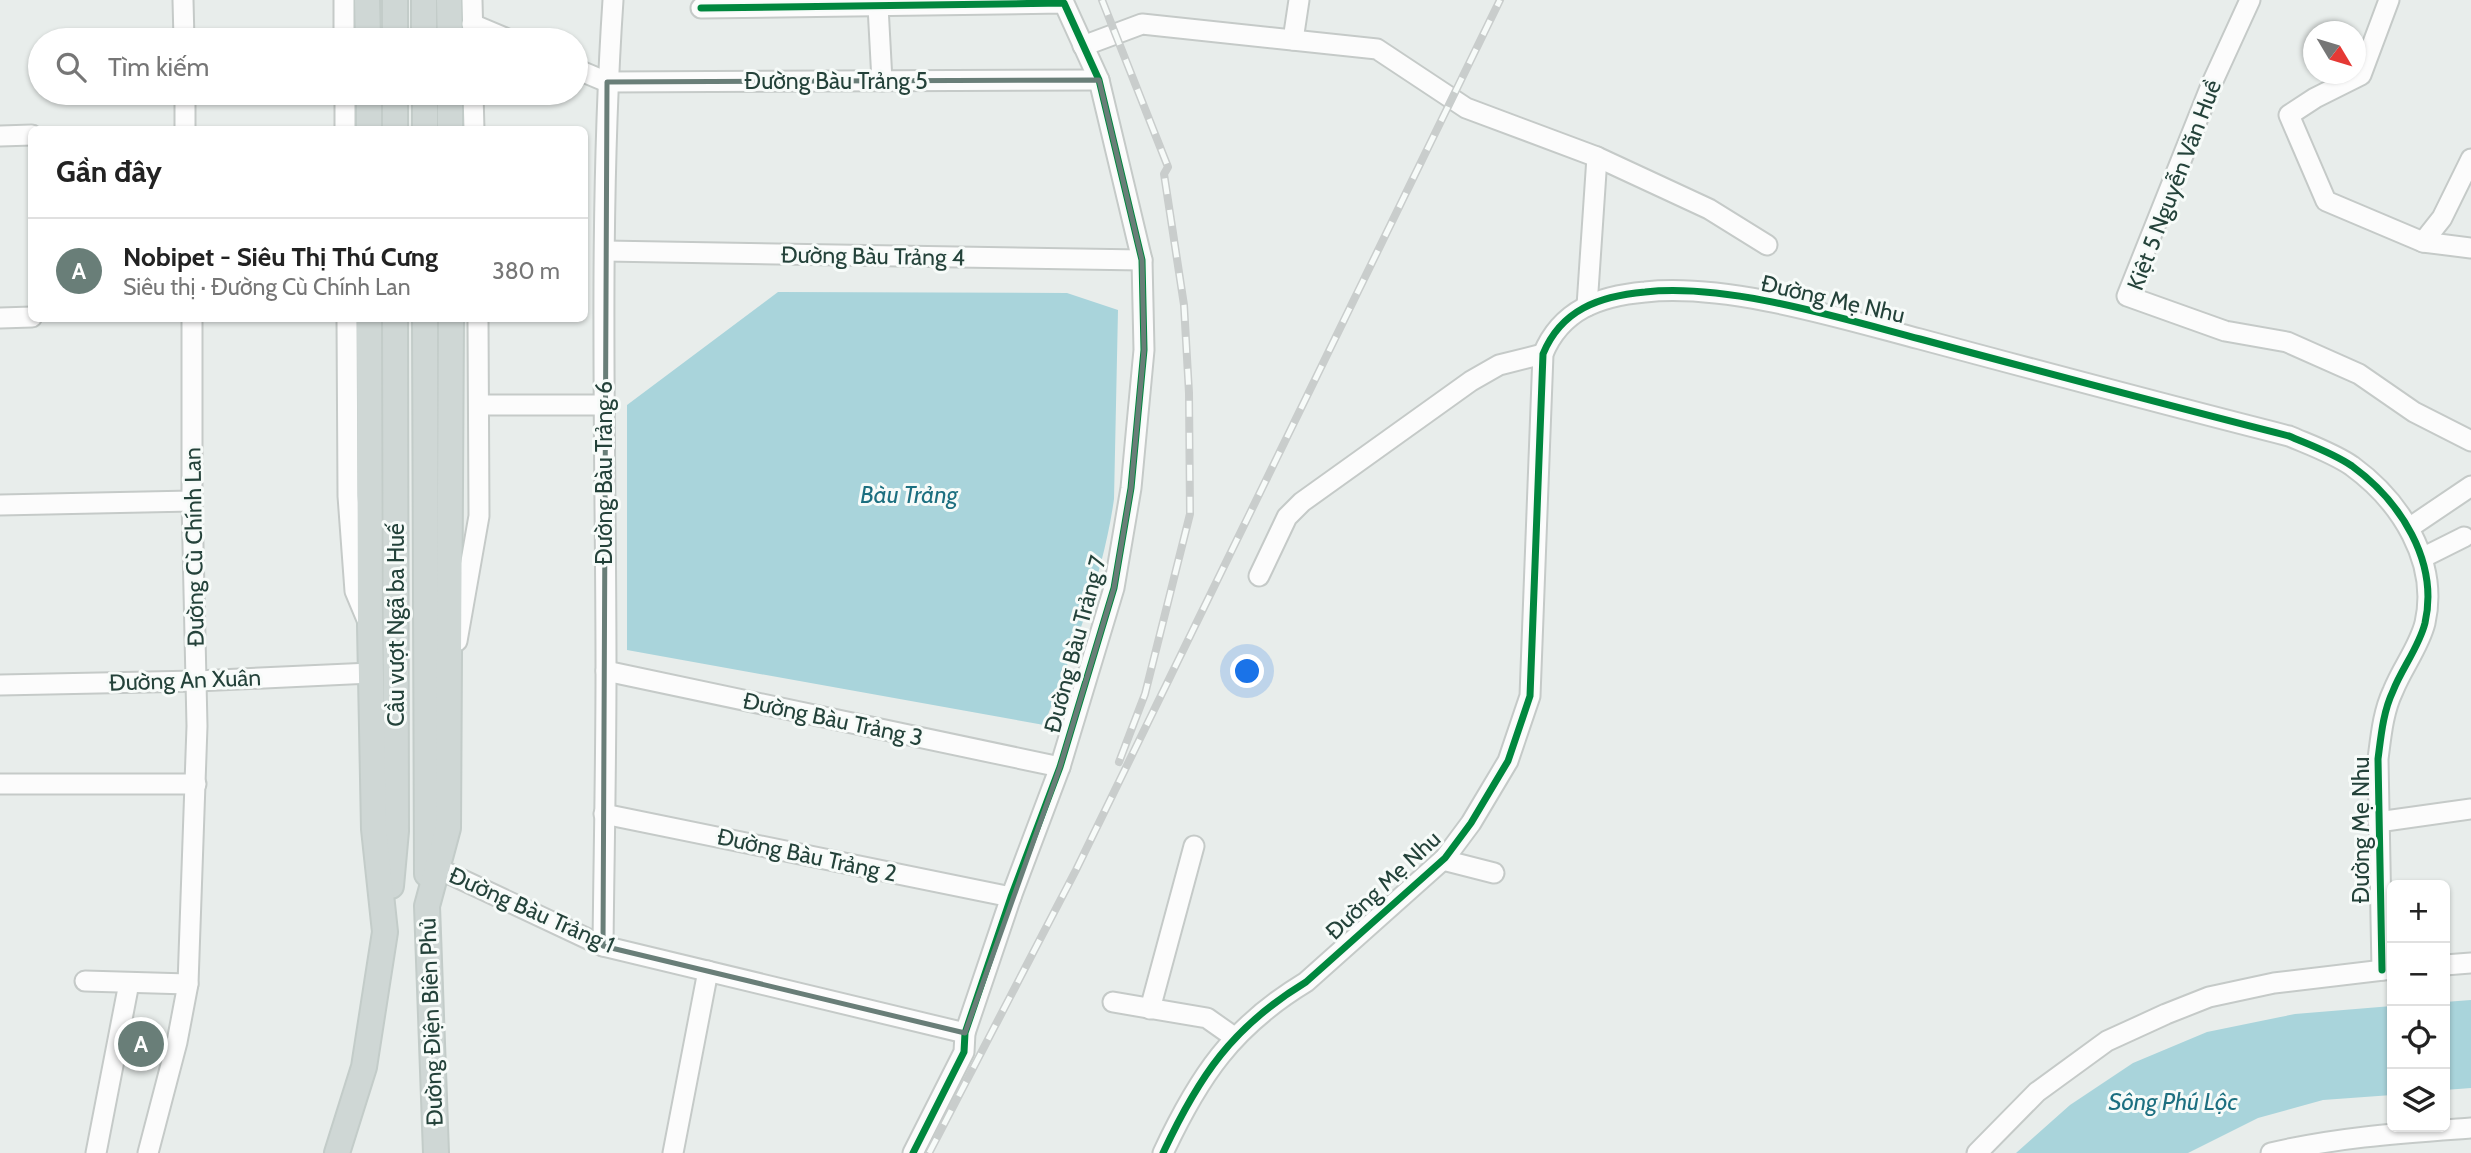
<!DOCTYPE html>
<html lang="vi">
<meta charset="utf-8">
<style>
:root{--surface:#fff;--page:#f2f2f2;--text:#222;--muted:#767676;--line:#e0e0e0;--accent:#697e78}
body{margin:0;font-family:Cabin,sans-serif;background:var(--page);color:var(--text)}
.controls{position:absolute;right:21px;bottom:21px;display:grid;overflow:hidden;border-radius:10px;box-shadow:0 2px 5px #0004}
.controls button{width:63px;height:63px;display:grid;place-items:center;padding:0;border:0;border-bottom:2px solid var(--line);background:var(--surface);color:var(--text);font:35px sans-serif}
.compass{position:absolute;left:2303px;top:21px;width:63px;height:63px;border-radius:50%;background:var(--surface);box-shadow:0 2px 5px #0004;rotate:128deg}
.you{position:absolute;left:1248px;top:672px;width:24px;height:24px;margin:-18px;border:5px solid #fff;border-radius:50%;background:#1a73e8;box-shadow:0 0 0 10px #1a73e833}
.badge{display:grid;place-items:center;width:46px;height:46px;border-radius:50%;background:var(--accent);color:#fff;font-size:23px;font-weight:700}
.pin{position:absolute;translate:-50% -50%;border:4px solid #fff;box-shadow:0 2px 7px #0006}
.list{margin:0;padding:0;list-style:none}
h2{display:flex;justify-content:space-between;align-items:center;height:91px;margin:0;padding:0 28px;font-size:30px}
h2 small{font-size:23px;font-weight:400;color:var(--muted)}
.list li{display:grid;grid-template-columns:46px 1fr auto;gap:21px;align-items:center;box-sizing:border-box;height:105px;padding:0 28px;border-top:2px solid var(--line)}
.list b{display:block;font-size:26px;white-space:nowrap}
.list p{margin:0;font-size:23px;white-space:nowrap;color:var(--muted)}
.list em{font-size:23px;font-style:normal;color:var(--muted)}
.icon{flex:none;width:38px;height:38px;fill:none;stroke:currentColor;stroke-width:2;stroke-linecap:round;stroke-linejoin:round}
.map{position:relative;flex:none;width:2471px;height:1153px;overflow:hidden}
.search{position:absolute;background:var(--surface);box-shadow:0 2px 5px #0004;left:28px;top:28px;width:560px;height:77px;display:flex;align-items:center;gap:18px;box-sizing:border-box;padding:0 24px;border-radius:38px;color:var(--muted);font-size:26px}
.panel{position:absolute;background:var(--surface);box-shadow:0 2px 5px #0004;left:28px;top:126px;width:560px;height:196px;border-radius:10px}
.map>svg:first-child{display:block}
.water{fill:#a9d4db}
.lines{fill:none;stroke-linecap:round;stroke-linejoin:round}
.minor-casing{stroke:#c5cac8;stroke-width:23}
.major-casing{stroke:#c3ccc9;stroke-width:28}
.minor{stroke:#fcfcfc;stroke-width:19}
.major{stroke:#cfd7d5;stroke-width:24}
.rail-casing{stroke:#c9cdcc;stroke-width:8}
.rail{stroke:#f7fbf9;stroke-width:5;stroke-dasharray:16;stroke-linecap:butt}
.cycleway-casing{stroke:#f7fbf9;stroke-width:11}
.cycleway{stroke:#00873e;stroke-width:7}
.marked{fill:none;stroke:#697e78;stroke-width:5;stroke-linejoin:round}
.labels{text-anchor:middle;stroke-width:6;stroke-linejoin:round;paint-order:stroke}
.street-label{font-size:23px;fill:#24423a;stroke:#f7fbf9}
.water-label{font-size:24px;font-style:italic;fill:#1c6f80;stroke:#f7fbf9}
</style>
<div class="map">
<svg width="2471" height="1153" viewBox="0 0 2471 1153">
<rect width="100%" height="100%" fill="#e8edeb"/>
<g class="water">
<path d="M778 292 1067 293 1118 310 1114 499C1103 577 1073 651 1044 725L627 650V405Z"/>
<path d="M2471 1000V1088L2445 1090V1002Z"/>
<path d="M2392 1006V1095L2323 1100 2258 1118 2188 1153H2016L2070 1105 2133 1063 2207 1032 2295 1014Z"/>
</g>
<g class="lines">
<g class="minor-casing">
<g id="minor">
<path d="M183 0 184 40"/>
<path d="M344 0V40"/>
<path d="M472 0 473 40"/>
<path d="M2250 0 2212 83 2127 296 2225 331 2287 342 2359 374 2414 412 2471 441"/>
<path d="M2389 0 2361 75 2315 98 2289 115 2326 201 2423 242 2471 248"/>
<path d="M878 6 882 81"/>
<path d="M701 8 1064 3 1099 80 1142 260 1144 350 1131 488 1114 588 1060 767 1011 897 965 1033 964 1052 913 1153"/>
<path d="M472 24 510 40"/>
<path d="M1293 40 1299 0"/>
<path d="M1083 46 1142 24 1377 49 1466 108 1597 157 1709 209 1767 245"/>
<path d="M576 69 607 82 1099 80"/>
<path d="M185 93V130"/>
<path d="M345 93V130"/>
<path d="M473 93 474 130"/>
<path d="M0 136 32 135"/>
<path d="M2423 242 2442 218 2471 159"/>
<path d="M605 251 1142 260"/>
<path d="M1587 306 1597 157"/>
<path d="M0 318 32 317"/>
<path d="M347 318 348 496 355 591 368 622"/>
<path d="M479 405H604"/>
<path d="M0 505 192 501"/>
<path d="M2409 528 2471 486"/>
<path d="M2422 558 2464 537"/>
<path d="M1259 576 1287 517 1302 502 1471 381 1499 365 1543 354"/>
<path d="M457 641 479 516 478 318"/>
<path d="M606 671 1060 767"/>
<path d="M0 685 197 681 371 673"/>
<path d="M0 784H196"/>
<path d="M604 814 1011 897"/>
<path d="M2378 822 2471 809"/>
<path d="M1443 860 1494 873"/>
<path d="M437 868 603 946 965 1033"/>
<path d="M603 946C604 854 606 763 606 671 606 447 598 223 613 0"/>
<path d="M2445 965 2471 963"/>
<path d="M85 981 188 984"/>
<path d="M1113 1002 1207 1018 1234 1037"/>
<path d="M1150 1009 1194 846"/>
<path d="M96 1153 129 983"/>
<path d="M148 1153 177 1042 188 984 197 726 192 501V318"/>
<path d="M673 1153 708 971"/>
<path d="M1163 1153C1199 1076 1232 1027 1306 982L1445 858 1471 823 1508 761 1530 696 1543 354C1561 310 1599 296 1645 292 1727 283 1840 318 1920 339 2043 372 2166 405 2289 436 2310 445 2333 453 2352 466 2400 501 2439 561 2425 623 2419 647 2402 668 2393 691 2383 712 2381 736 2378 759L2382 970"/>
<path d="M1977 1153 2037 1092 2107 1041 2166 1014 2209 997 2274 983 2392 969"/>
<path d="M2271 1153C2337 1137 2403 1133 2471 1128"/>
</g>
</g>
<g class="major-casing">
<g id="major">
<path d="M367 0 368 40"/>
<path d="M395 0V40"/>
<path d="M424 0V40"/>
<path d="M449 0 450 40"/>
<path d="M369 93V130"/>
<path d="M395 93V130"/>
<path d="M425 93V130"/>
<path d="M450 93V130"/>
<path d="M425 318 427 874"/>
<path d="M391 886 396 831 395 318"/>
<path d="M337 1153 364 1067 385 932 374 829 370 626 369 318"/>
<path d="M436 1153 427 906 448 828 451 318"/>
</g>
</g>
<use href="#minor" class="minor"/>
<use href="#major" class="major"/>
<g class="rail-casing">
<g id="rail">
<path d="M1102 0 1168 167 1164 174 1184 305 1189 393 1190 514 1145 694 1119 762"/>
<path d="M929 1153 1076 870 1500 0"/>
</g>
</g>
<use href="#rail" class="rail"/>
<g class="cycleway-casing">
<g id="cycleway">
<path d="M701 8 1064 3 1099 80 1142 260 1144 350 1131 488 1114 588 1060 767 1011 897 965 1033 964 1052 913 1153"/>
<path d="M1163 1153C1199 1076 1232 1027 1306 982L1445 858 1471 823 1508 761 1530 696 1543 354C1561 310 1599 296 1645 292 1727 283 1840 318 1920 339 2043 372 2166 405 2289 436 2310 445 2333 453 2352 466 2400 501 2439 561 2425 623 2419 647 2402 668 2393 691 2383 712 2381 736 2378 759L2382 970"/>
</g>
</g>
<use href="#cycleway" class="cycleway"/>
</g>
<path class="marked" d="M1099 80 1142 260 1144 350 1131 488 1114 588 1060 767 965 1033 603 946 607 82Z"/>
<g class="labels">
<g class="street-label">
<text x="836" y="89">Đường Bàu Trảng 5</text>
<text transform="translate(2174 185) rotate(-69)" y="8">Kiệt 5 Nguyễn Văn Huề</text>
<text transform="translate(873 256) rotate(1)" y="8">Đường Bàu Trảng 4</text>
<text transform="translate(1833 299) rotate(13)" y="8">Đường Mẹ Nhu</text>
<text transform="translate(604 473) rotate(-90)" y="8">Đường Bàu Trảng 6</text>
<text transform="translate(194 547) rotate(-91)" y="8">Đường Cù Chính Lan</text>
<text transform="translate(396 625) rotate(-90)" y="8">Cầu vượt Ngã ba Huế</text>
<text transform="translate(1075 644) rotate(-75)" y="8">Đường Bàu Trảng 7</text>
<text transform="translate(185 680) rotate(-2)" y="8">Đường An Xuân</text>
<text transform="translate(833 719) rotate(12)" y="8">Đường Bàu Trảng 3</text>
<text transform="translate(2361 830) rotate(-90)" y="8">Đường Mẹ Nhu</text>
<text transform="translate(807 855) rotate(12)" y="8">Đường Bàu Trảng 2</text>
<text transform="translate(1383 885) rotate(-43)" y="8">Đường Mẹ Nhu</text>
<text transform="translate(532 910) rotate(24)" y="8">Đường Bàu Trảng 1</text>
<text transform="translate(431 1022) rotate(-92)" y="8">Đường Điện Biên Phủ</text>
</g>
<g class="water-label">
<text x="909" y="503">Bàu Trảng</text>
<text x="2173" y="1110">Sông Phú Lộc</text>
</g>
</g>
</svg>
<div class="controls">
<button>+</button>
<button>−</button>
<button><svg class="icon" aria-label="locate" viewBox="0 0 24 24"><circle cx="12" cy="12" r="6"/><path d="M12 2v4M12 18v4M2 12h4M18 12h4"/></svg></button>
<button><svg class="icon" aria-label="layers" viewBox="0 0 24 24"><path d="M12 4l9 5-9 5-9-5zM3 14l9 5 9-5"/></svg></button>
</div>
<svg class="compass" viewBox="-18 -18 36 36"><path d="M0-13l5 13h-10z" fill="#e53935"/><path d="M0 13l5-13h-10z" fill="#767676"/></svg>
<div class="you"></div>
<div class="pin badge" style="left:141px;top:1044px">A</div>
<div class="search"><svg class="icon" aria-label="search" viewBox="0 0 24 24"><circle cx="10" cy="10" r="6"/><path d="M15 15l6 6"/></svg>Tìm kiếm</div>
<section class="panel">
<h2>Gần đây<small></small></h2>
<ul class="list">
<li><span class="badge">A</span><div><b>Nobipet - Siêu Thị Thú Cưng</b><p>Siêu thị · Đường Cù Chính Lan</p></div><em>380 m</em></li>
</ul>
</section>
</div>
